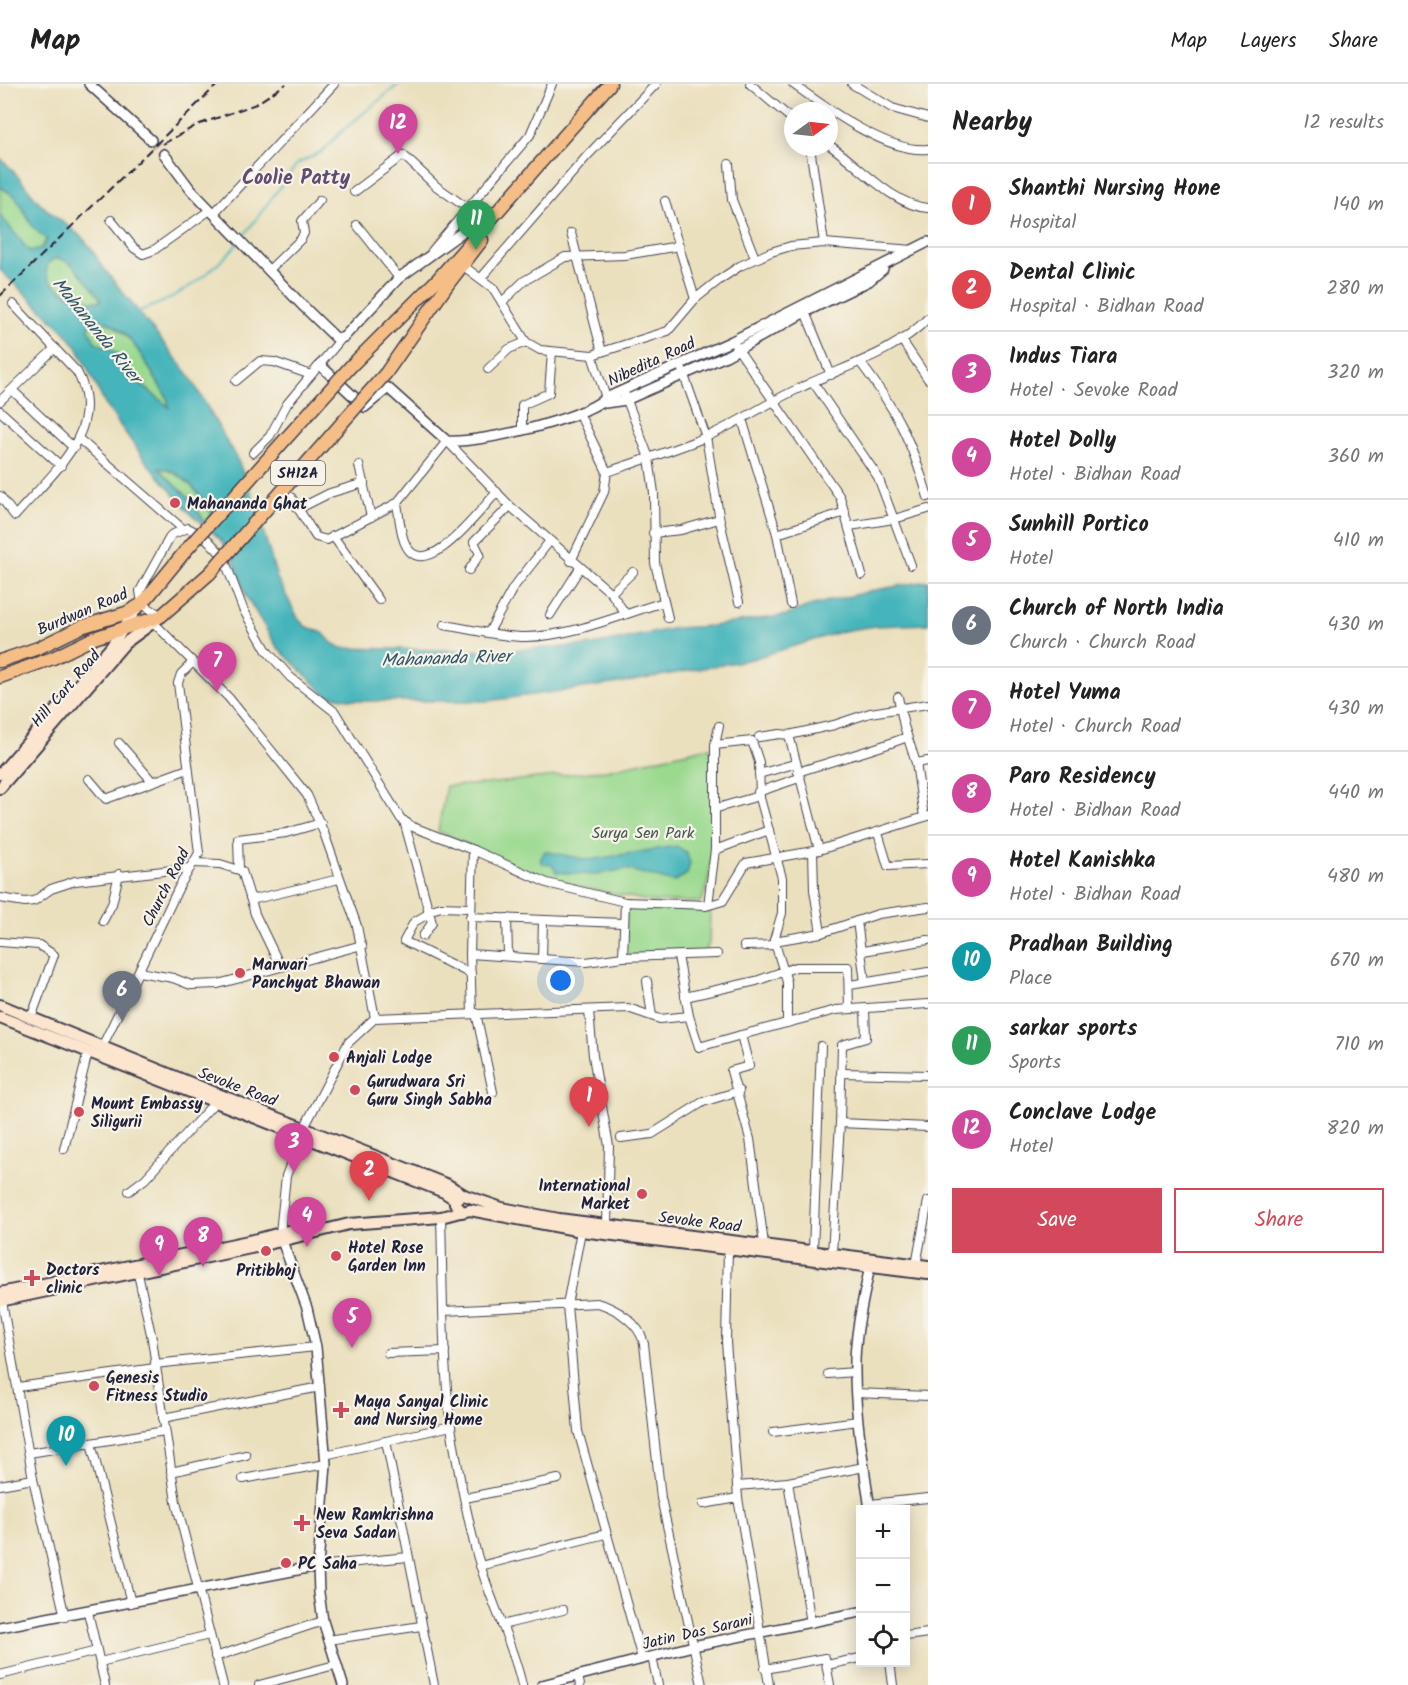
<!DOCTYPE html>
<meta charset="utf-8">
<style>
:root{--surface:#fff;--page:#f2f2f2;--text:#222;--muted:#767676;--line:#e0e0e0;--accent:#d1495b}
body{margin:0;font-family:Kalam,sans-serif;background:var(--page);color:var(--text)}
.controls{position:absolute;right:18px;bottom:18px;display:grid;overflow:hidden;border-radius:0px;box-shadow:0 3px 15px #0003}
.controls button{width:54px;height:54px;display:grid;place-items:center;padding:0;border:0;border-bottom:2px solid var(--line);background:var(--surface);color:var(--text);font:30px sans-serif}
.compass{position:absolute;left:784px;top:18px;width:54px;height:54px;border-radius:50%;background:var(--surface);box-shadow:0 3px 15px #0003;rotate:75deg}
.you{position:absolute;left:561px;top:897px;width:21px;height:21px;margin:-15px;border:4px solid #fff;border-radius:50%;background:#1a73e8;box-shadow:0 0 0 9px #1a73e833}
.badge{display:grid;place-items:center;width:39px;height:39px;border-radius:50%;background:var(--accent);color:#fff;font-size:20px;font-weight:700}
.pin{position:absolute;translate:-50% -50px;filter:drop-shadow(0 2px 3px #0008)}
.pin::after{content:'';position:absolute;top:32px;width:21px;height:18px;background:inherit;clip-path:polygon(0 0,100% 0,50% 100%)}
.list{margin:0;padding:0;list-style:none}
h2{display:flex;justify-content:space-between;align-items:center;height:78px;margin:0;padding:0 24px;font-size:26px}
h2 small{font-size:20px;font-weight:400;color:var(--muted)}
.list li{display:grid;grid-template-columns:39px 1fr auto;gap:18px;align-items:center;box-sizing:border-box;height:84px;padding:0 24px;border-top:2px solid var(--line)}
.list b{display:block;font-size:22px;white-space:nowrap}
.list p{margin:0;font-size:20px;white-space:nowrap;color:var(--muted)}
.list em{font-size:20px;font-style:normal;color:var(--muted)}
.actions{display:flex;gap:12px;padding:18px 24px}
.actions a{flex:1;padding:14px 0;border:2px solid var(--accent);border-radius:0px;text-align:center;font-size:21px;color:var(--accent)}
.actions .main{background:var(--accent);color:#fff}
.icon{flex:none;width:33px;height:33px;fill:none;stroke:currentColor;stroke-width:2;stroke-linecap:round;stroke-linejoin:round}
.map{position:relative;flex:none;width:928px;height:1601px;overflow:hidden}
header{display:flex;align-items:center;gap:36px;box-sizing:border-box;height:84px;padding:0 30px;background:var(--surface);border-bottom:2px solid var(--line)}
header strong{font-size:28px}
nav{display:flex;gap:33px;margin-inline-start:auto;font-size:21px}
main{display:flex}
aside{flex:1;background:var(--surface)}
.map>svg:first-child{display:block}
.green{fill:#9ad98e;stroke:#5e7e64;stroke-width:1.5}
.water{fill:#45b5bb;stroke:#346c7b;stroke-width:1.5;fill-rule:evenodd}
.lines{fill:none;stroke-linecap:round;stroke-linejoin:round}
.stream{stroke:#45b5bb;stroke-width:2}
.tertiary-tunnel{stroke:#c3baa4;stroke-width:9;stroke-dasharray:9 4.5;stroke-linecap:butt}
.minor-casing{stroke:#403e4f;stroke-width:10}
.tertiary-casing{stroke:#403e4f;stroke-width:12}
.secondary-casing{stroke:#403e4f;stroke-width:14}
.primary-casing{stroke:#403e4f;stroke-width:15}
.minor{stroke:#fff;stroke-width:8}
.tertiary{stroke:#fff;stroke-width:9}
.secondary{stroke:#fbe5cf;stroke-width:10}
.primary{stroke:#f6be87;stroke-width:12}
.rail{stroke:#22223b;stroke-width:2;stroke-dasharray:9 4.5;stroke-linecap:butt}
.primary-bridge-casing{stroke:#403e4f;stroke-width:15;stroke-linecap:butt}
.primary-bridge{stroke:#f6be87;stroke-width:12}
.poi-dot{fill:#d1495b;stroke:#f7f3e8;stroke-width:2}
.labels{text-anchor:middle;stroke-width:4.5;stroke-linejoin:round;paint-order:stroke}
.shield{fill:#f7f3e8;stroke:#62616f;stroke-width:1.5}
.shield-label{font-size:15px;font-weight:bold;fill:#22223b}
.street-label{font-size:16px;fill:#22223b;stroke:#f7f3e8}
.poi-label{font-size:16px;font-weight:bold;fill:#22223b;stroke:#f7f3e8;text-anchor:start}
.park-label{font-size:16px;fill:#465954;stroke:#f7f3e8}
.water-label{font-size:18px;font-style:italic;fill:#2e5568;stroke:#f7f3e8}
.quarter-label{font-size:20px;font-weight:bold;fill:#5f4e71;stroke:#f7f3e8}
</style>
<header>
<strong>Map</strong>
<nav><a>Map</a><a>Layers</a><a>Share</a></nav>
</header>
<main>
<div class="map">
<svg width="928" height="1601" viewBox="0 0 928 1601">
<rect width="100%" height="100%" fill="#f7f3e8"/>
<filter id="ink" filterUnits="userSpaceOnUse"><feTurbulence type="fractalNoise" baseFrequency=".0167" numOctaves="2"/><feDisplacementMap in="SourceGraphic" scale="12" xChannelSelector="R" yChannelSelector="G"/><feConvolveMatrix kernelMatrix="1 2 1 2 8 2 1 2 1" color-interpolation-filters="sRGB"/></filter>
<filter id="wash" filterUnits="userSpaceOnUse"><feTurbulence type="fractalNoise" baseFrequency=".008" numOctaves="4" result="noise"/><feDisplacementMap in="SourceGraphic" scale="24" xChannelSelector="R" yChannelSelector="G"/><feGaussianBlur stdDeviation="1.35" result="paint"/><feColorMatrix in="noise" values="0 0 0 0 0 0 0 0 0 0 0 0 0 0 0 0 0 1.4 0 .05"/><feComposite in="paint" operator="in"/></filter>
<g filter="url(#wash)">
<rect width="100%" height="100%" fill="#ebe0be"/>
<g class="green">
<path d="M0 103 15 112 41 151 46 153 45 159 37 168 26 165 0 131Z"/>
<path d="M53 175C60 175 66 176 71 180 77 184 101 212 101 217 84 220 25 196 53 175Z"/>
<path d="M94 235C132 240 147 285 167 313L169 323 137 297 122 274 112 266 95 258 89 245 90 237Z"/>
<path d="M157 384C182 386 201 410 212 431L205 438 190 415Z"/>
<path d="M710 663C715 699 717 786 701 818H654L548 797 438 747 446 702 486 700 606 686Z"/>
<path d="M629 821 710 826 709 859 705 869 627 872 624 867 626 827Z"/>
</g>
<g class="water">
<path d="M0 74C16 87 26 104 40 119 64 143 84 146 101 181L189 291 238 377 255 418 277 494 298 534 305 542 323 549 332 559 341 564 499 567 593 561 676 544 712 542 787 531 809 522 875 506 928 497V540L876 542 843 547 752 575 627 598 488 617H361L326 611 277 563 246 512 232 471 219 454 190 429 144 375 105 320 77 263 65 248 0 186V131L30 168 41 165 47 156 33 143 15 112 0 103ZM57 174C62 176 67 177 71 180 76 184 101 213 101 217 84 220 32 200 50 177ZM91 235C129 233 148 287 167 313L169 323 137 297 122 274 112 266 95 258 89 245ZM158 384C181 384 202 412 212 431L205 438 190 415Z"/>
<path d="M676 762 686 768 690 779 687 790 674 798 626 785 594 791 556 788 552 781 543 780 540 776 545 767 589 776Z"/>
</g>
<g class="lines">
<g class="stream">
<path d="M242 154 297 80 323 67 343 46 399 0"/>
<path d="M136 228C176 217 212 189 239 158"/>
</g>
</g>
</g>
<g filter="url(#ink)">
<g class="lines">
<path class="tertiary-tunnel" d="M151 56 164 70"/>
<g class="minor-casing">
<g id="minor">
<path d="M750 0 793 36"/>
<path d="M793 0C825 23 888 70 928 65"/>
<path d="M852 0 892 24 928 34"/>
<path d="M829 61C858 80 893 122 928 124"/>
<path d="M810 63 824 159"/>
<path d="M729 80 732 116 755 174"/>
<path d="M354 108 403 71 436 102 467 124"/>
<path d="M665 117 695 215"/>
<path d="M214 129 334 0"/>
<path d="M111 136 134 164 143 170 154 166 210 126"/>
<path d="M357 141 399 194"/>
<path d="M571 149 602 268"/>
<path d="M432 167 530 51 552 0"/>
<path d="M462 181 493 204 526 258 540 266 592 271 668 247 695 215 719 196 740 182 771 168 791 162 824 159 913 166"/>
<path d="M269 186 301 155 304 149 302 137 320 116"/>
<path d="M481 194 587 72 656 0"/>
<path d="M502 218 524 197 565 173 625 171 679 162"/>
<path d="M803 223 831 291"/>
<path d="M901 255 928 295"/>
<path d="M735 261 840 413 862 491"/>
<path d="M592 271 606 314"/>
<path d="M860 278C896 325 911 356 928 413"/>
<path d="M680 280 706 353 720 437 739 518"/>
<path d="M488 285 509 265 526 258"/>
<path d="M236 297 260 277 274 278 311 291"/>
<path d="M813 298 878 393 911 481"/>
<path d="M12 306 74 364"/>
<path d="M625 311 649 374 654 409 655 479 668 534"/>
<path d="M0 317 55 264"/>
<path d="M0 327 61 382"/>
<path d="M742 335 777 450 791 520"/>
<path d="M522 344V321L549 309 552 268"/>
<path d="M79 355 183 445"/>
<path d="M253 369 270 352 287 320 341 255"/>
<path d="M359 381 371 433"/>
<path d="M607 388C640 377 674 366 706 353 740 338 770 317 804 302 845 282 895 269 928 234"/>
<path d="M0 412 15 432C49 392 109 346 77 288L13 220"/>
<path d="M291 413 316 453 327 456 397 419 447 357 510 422 611 509 625 529"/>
<path d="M397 419C399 431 400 445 404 457 422 505 480 426 497 408"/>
<path d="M298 425 330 409 364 399"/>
<path d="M850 442 894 435 928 425"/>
<path d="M653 449 681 446 719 435"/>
<path d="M777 450 845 428"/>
<path d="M333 452 379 516"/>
<path d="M571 477 604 408 607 388 579 329"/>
<path d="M469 486 480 470 474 458 510 422"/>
<path d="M611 509 633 488"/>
<path d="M160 531 142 520 140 507 171 451 188 444 205 453 223 472 243 525 267 567 290 593 335 628 401 735 413 743 473 766 470 870 472 929"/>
<path d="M550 531 580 484"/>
<path d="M154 539 229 614 307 711 324 749 357 842 375 934"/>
<path d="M444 541C470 545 499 553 526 553 573 552 620 531 664 518"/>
<path d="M489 548 513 504 549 458"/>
<path d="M898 613 904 642 916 679 924 733"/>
<path d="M759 653 780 650 789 651"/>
<path d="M119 659 152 697"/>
<path d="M715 661 752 657 759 678 760 714 782 794V829L774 856 787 898V939"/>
<path d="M916 679 928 677"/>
<path d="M798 688C834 676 872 667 907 653"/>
<path d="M759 690 794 680"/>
<path d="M89 695 106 715 188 685"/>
<path d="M758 708 799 694"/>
<path d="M717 724 759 712"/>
<path d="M404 737 432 839 423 852"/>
<path d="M878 749 888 782 928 780"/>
<path d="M473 766 547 799 625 818 708 821 715 766V661L719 642"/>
<path d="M715 766 769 746"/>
<path d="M819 766 789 651 834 641 870 629 928 620"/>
<path d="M813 767 814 806 821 849"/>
<path d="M194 779 220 780 242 787 250 813 255 815 339 795"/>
<path d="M239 785 238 755 286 749 321 739"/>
<path d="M250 813 255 830 280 882"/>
<path d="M0 814 25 818 34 817 51 805 75 797 190 784"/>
<path d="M706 822 723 817 746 779 819 766 928 732"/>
<path d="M428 827 441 823 470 824"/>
<path d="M428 830 414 838 404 857 471 890"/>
<path d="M470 833 622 839"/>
<path d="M507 834 508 871"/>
<path d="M103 837 112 820 119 790"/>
<path d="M857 837 865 898"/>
<path d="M774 857 821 849 878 830 928 823"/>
<path d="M0 858 39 861 54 871 31 934"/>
<path d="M744 862 775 861"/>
<path d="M863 867 928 856"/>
<path d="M470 870 586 878 623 873 717 870"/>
<path d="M678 872 689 932 699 963 741 951"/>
<path d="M623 873 625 818"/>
<path d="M542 875 543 836"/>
<path d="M139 888 173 894 191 901 218 900 362 861"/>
<path d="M647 897 652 932"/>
<path d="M850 901 928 888"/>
<path d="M685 913 756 897 796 883H848L849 925"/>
<path d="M589 927 593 972 609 1062 607 1141"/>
<path d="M476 929 493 1008"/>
<path d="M102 963 179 803 199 769 178 599 181 590 192 579"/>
<path d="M841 989 928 991"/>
<path d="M840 1039 928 1043"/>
<path d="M304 1044 348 959 375 934 628 924 660 935 689 932"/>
<path d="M621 1054 652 1050 703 1018 739 1007"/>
<path d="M64 1065 88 968"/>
<path d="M129 1107 145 1095 215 1018"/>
<path d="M441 1133C443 1203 442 1274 451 1343 457 1381 465 1421 474 1459 485 1508 511 1552 522 1601"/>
<path d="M581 1147 567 1221 578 1347 642 1575"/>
<path d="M280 1149 286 1092 301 1052"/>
<path d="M764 1160 750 1055 731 987 749 982 741 951 836 926 928 920"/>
<path d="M728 1164 726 1258 738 1414 769 1601"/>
<path d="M813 1166 821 962"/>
<path d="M832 1169 840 1039 842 961 866 954 865 925"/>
<path d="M916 1181 928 1117"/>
<path d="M137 1185 152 1255 176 1418 223 1601"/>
<path d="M2 1217 33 1395 65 1533"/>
<path d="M444 1227 597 1219C616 1224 640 1239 644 1260L661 1414 702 1601"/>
<path d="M388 1269 445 1267"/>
<path d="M155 1280 316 1263"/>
<path d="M828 1290 855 1288"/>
<path d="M18 1303 155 1284"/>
<path d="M856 1309 928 1312"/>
<path d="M163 1334 320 1303"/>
<path d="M773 1348 858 1337"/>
<path d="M386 1357 434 1601"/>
<path d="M91 1359 131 1519"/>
<path d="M29 1369 165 1347"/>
<path d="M325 1371 451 1342"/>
<path d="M171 1388 246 1371"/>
<path d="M243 1395 326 1380"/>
<path d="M788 1398 811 1539"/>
<path d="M0 1401 33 1395"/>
<path d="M737 1402 788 1398 864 1383"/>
<path d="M465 1414 558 1395"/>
<path d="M703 1420 738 1414"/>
<path d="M870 1420 928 1414"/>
<path d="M318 1482 408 1473"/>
<path d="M480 1482 605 1450"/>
<path d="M88 1528 105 1601"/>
<path d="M502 1541 563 1526"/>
<path d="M906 1552 928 1549"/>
<path d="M328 1556 421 1542"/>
<path d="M215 1573 323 1537"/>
<path d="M652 1573 658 1601"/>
<path d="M100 1578 209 1551"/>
<path d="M890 1578 893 1601"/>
<path d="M827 1581 860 1574"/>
<path d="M765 1585 825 1574 830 1601"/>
<path d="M0 1591 97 1567"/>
<path d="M578 1592 580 1601"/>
<path d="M259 1601 335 1581"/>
</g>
</g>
<g class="tertiary-casing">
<g id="tertiary">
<path d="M89 0 151 56"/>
<path d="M164 70 191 106 304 223 337 255 344 253 399 194 468 144 474 141 483 143"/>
<path d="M320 281 365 323 388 304 447 357C483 359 579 336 606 314L732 257 928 158"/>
<path d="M605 319 626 316 726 272 805 228 869 197 883 185"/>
<path d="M282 1157 307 1224 316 1263 326 1380 318 1482 319 1509 323 1537 343 1601"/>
<path d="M870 1182C863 1217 854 1252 855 1287 855 1334 864 1380 870 1426"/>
<path d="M0 1543 318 1482"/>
<path d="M542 1601 693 1562 860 1528"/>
</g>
</g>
<g class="secondary-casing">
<g id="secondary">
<path d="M0 690 111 563 137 524"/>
<path d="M0 704 125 559 159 534"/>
<path d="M0 921 220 1011 448 1101 464 1111"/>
<path d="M0 933 444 1108 456 1116"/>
<path d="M928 1182 559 1135 502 1124 464 1111 459 1113 455 1119 462 1128 470 1126 581 1147 928 1190"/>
<path d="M0 1209 258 1155 310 1141"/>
<path d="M0 1217 260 1162 349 1140 441 1133 460 1128"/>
</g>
</g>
<g class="primary-casing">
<g id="primary">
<path d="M351 282 437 196 610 0"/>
<path d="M386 289 448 200 482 156"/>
<path d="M0 577 38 564 81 543 126 529 142 520 187 465"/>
<path d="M0 593 53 574 94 554 161 532 210 489"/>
</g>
</g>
<use href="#minor" class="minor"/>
<use href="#tertiary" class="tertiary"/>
<use href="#secondary" class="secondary"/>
<use href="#primary" class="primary"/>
<g class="rail">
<path d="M163 60 197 41 256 20 286 0"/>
<path d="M0 212 218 0"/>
</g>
<g class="primary-bridge-casing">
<g id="primary-bridge">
<path d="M187 465 351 282"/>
<path d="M210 489 386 289"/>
</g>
</g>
<use href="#primary-bridge" class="primary-bridge"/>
</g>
</g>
<g class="poi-dot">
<circle cx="175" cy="419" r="6"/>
<circle cx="240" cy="889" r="6"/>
<circle cx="334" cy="973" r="6"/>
<circle cx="355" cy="1006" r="6"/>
<circle cx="79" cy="1028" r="6"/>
<circle cx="642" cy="1110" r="6"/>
<circle cx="266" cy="1167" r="6"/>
<circle cx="336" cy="1172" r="6"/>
<path d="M29 1185h6v6h6v6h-6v6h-6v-6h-6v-6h6z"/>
<circle cx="94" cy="1302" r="6"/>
<path d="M338 1317h6v6h6v6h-6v6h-6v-6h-6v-6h6z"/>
<path d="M299 1430h6v6h6v6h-6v6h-6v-6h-6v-6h6z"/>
<circle cx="286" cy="1479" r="6"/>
</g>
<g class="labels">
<rect class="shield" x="271" y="377" width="54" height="24" rx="4.5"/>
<g class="shield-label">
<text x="298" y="394">SH12A</text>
</g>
<g class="street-label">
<text transform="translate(651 277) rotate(-25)" y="6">Nibedita Road</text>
<text transform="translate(82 527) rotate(-23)" y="6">Burdwan Road</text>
<text transform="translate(65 604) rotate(-49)" y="6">Hill Cart Road</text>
<text transform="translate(165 803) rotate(-63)" y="6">Church Road</text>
<text transform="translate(238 1002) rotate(21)" y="6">Sevoke Road</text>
<text transform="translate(700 1137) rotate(7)" y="6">Sevoke Road</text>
<text transform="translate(697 1547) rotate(-13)" y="6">Jatin Das Sarani</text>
</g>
<g class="poi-label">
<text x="187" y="425">Mahananda Ghat</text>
<text x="252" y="886">Marwari<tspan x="252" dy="18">Panchyat Bhawan</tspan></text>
<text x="346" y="979">Anjali Lodge</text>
<text x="367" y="1003">Gurudwara Sri<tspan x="367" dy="18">Guru Singh Sabha</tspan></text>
<text x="91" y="1025">Mount Embassy<tspan x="91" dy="18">Siligurii</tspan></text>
<text x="630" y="1107" text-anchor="end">International<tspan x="630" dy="18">Market</tspan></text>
<text x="348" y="1169">Hotel Rose<tspan x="348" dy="18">Garden Inn</tspan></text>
<text x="46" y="1191">Doctors<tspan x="46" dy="18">clinic</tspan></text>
<text x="266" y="1192" text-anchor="middle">Pritibhoj</text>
<text x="106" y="1299">Genesis<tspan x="106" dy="18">Fitness Studio</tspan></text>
<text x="354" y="1323">Maya Sanyal Clinic<tspan x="354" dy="18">and Nursing Home</tspan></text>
<text x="316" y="1436">New Ramkrishna<tspan x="316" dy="18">Seva Sadan</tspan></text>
<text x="298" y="1485">PC Saha</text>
</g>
<g class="park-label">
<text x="643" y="754">Surya Sen Park</text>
</g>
<g class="water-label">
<text transform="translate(97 246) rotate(51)" y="6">Mahananda River</text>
<text transform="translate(446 574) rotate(-2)" y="6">Mahananda River</text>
</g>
<g class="quarter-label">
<text x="296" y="100">Coolie Patty</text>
</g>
</g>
</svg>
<div class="controls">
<button>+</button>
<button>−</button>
<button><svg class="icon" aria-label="locate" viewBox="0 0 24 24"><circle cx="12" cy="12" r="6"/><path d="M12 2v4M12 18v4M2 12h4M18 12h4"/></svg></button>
</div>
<svg class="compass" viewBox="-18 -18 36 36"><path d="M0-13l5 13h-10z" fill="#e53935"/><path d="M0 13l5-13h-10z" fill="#767676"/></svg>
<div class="you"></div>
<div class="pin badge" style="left:589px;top:1043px;background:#e0444e">1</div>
<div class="pin badge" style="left:369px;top:1117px;background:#e0444e">2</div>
<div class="pin badge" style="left:294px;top:1089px;background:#d1479c">3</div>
<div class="pin badge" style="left:307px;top:1163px;background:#d1479c">4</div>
<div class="pin badge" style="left:352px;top:1264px;background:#d1479c">5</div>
<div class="pin badge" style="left:122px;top:937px;background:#6b7280">6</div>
<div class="pin badge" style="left:217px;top:608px;background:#d1479c">7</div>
<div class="pin badge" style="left:203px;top:1183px;background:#d1479c">8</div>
<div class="pin badge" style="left:159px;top:1192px;background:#d1479c">9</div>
<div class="pin badge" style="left:66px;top:1382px;background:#0f9aa8">10</div>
<div class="pin badge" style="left:476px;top:166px;background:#2e9e5b">11</div>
<div class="pin badge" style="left:398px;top:70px;background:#d1479c">12</div>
</div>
<aside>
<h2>Nearby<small>12 results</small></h2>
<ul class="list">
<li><span class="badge" style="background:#e0444e">1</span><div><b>Shanthi Nursing Hone</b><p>Hospital</p></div><em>140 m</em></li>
<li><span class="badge" style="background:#e0444e">2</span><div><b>Dental Clinic</b><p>Hospital · Bidhan Road</p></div><em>280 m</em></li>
<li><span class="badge" style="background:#d1479c">3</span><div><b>Indus Tiara</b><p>Hotel · Sevoke Road</p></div><em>320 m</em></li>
<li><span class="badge" style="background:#d1479c">4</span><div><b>Hotel Dolly</b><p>Hotel · Bidhan Road</p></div><em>360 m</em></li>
<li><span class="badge" style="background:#d1479c">5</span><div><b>Sunhill Portico</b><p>Hotel</p></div><em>410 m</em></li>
<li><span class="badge" style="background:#6b7280">6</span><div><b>Church of North India</b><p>Church · Church Road</p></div><em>430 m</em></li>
<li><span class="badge" style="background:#d1479c">7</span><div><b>Hotel Yuma</b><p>Hotel · Church Road</p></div><em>430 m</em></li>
<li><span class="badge" style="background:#d1479c">8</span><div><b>Paro Residency</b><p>Hotel · Bidhan Road</p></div><em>440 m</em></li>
<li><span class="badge" style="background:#d1479c">9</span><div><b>Hotel Kanishka</b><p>Hotel · Bidhan Road</p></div><em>480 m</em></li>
<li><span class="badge" style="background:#0f9aa8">10</span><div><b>Pradhan Building</b><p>Place</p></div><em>670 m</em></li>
<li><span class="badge" style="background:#2e9e5b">11</span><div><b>sarkar sports</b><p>Sports</p></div><em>710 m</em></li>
<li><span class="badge" style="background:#d1479c">12</span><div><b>Conclave Lodge</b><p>Hotel</p></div><em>820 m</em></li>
</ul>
<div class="actions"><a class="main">Save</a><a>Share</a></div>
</aside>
</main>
